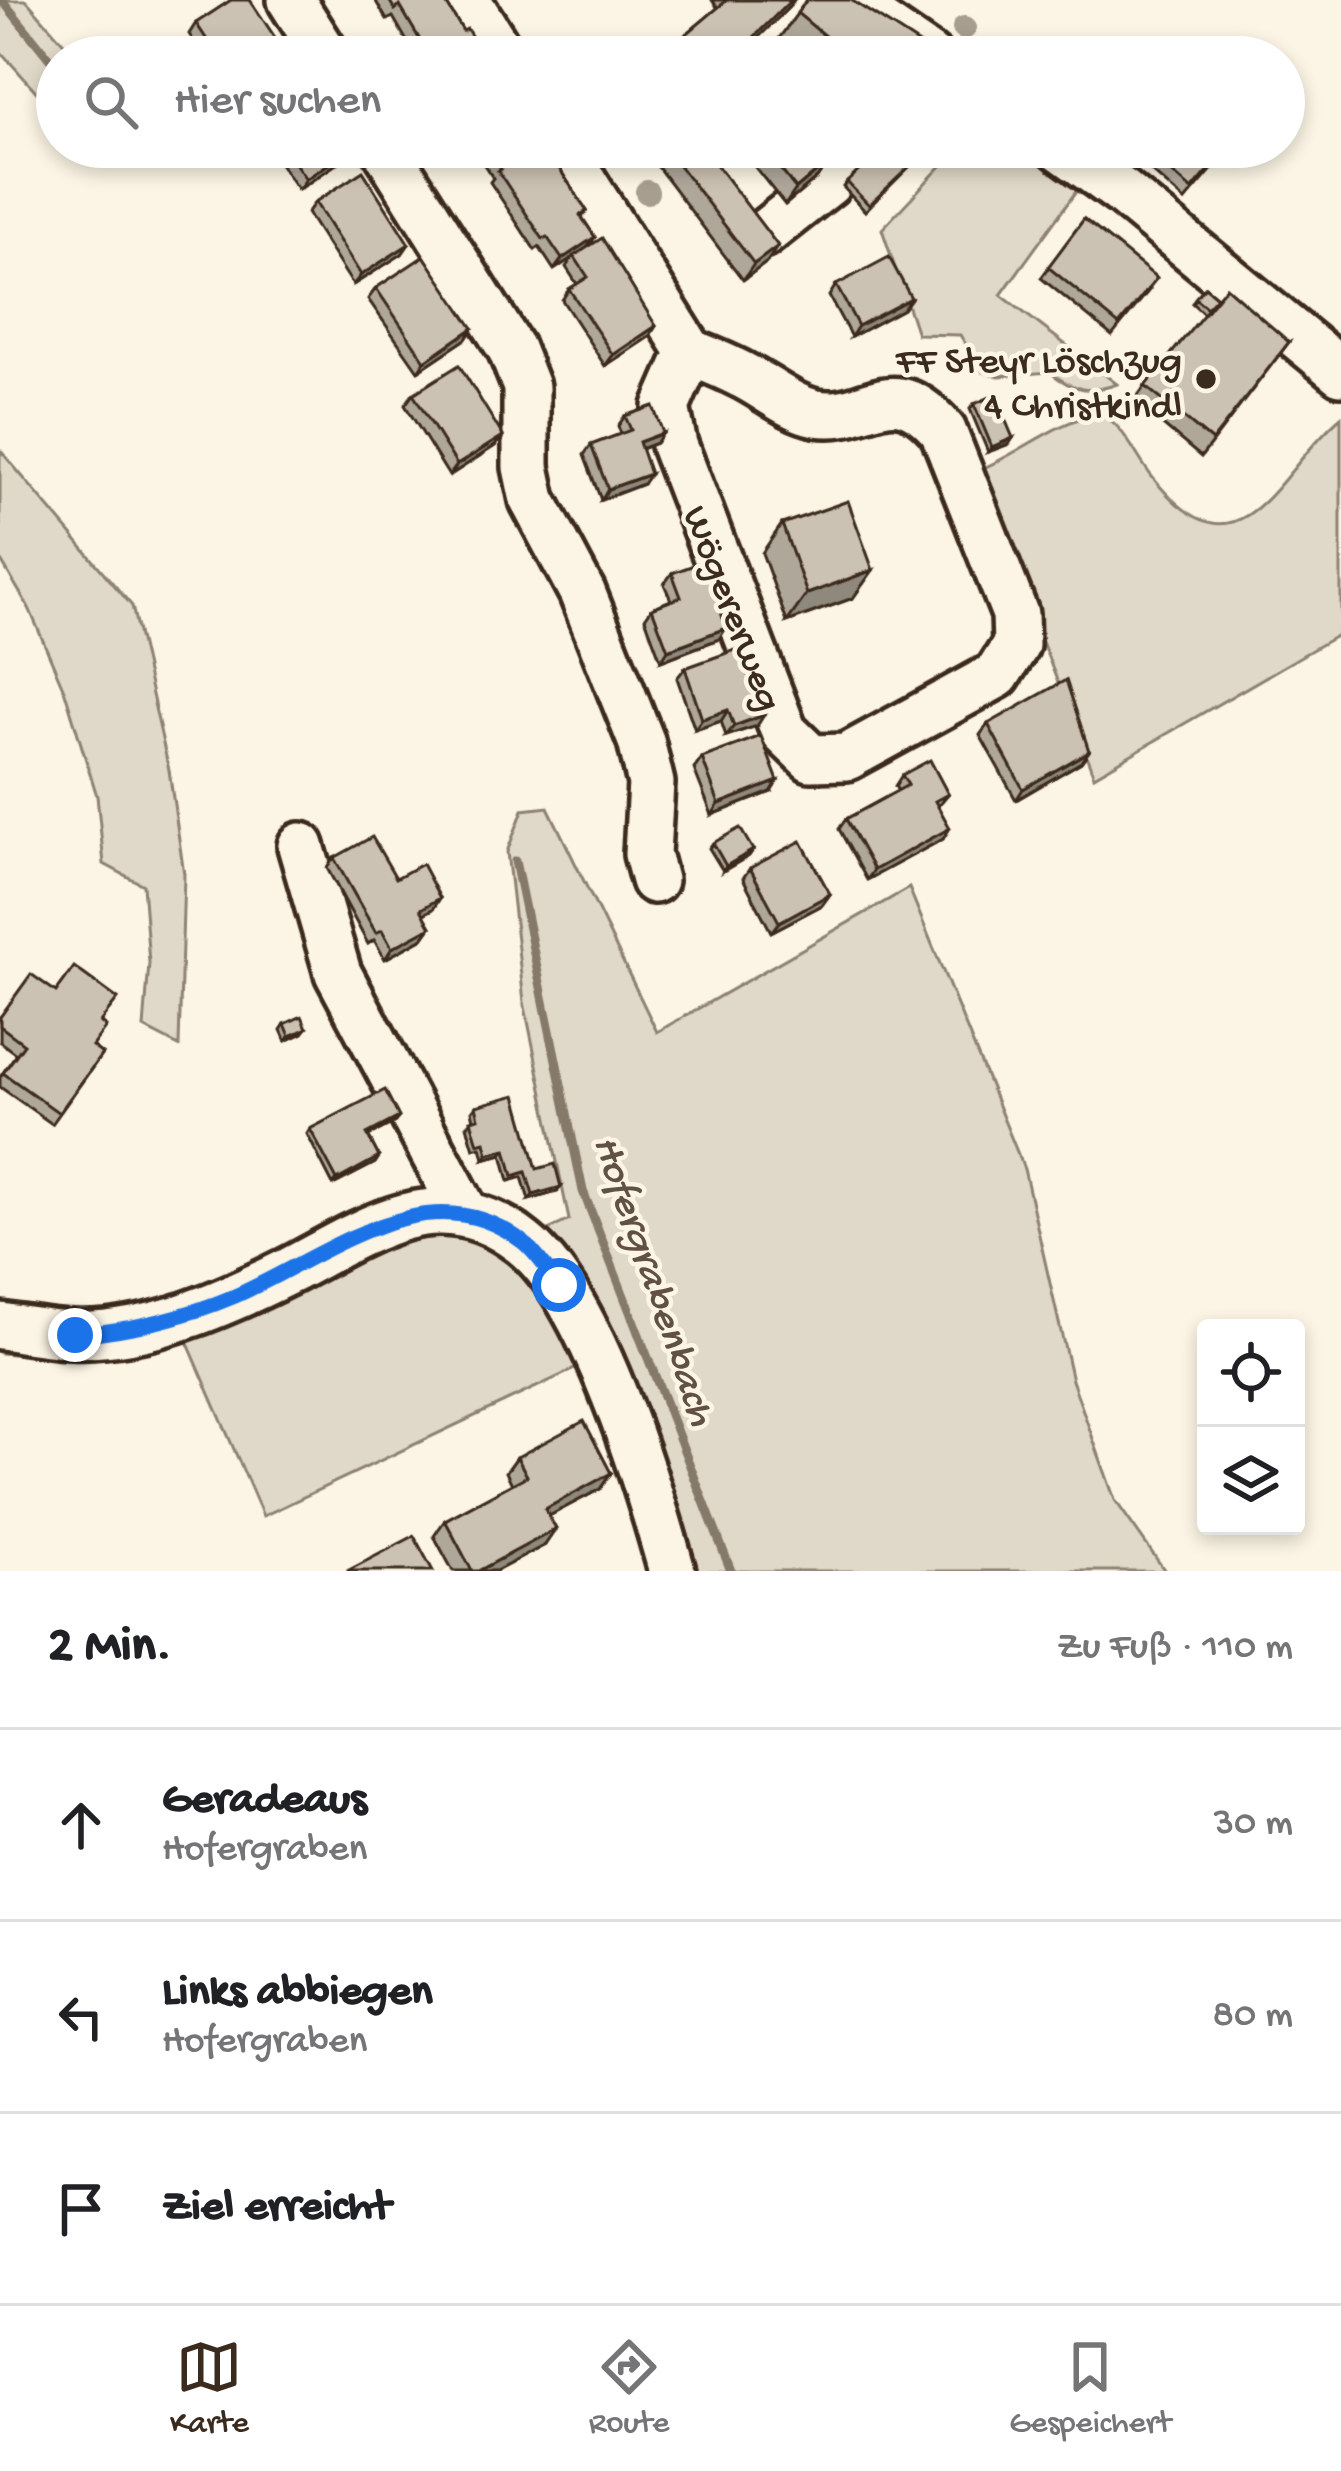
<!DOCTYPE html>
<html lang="de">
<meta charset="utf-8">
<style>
:root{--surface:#fff;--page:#f2f2f2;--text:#202124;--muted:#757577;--line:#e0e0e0;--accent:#3b2a1e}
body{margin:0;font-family:"Gochi Hand",sans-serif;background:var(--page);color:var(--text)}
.controls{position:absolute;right:36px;bottom:36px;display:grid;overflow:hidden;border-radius:12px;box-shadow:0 6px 18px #0003}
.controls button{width:108px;height:108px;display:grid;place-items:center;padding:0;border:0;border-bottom:3px solid var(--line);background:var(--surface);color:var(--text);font:60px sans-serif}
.stop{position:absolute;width:36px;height:36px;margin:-27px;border:9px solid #1a73e8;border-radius:50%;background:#fff}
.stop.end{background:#1a73e8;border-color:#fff;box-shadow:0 3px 12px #0008}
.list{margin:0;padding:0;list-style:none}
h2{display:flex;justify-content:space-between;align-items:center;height:156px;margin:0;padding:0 48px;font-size:51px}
h2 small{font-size:39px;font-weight:400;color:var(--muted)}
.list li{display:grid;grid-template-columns:78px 1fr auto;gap:36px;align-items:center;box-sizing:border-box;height:192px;padding:0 48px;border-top:3px solid var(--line)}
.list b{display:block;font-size:45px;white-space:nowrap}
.list p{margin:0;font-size:39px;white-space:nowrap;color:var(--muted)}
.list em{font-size:39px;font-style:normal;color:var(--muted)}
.icon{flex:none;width:66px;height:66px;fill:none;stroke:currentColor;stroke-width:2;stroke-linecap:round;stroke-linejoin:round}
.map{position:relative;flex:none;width:1341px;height:1571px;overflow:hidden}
.search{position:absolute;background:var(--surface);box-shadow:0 6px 18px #0003;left:36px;right:36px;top:36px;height:132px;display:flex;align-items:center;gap:30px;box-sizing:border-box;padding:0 42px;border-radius:66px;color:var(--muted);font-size:45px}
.sheet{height:732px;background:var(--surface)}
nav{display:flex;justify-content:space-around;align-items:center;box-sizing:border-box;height:168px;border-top:3px solid var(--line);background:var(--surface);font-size:33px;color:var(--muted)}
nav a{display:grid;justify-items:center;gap:6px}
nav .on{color:var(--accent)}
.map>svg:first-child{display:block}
.green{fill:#e0d8c8;stroke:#8e8173;stroke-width:3}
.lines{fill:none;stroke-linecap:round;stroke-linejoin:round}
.stream{stroke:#85796b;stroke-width:9}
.minor-casing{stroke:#3b2a1e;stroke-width:54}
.minor{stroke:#fcf5e5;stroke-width:45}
.tree{fill:#a89e8f}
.wall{fill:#afa79a;stroke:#3b2a1e;stroke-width:3}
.shaded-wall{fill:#8f887d;stroke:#3b2a1e;stroke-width:3}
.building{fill:#ccc2b3;stroke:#3b2a1e;stroke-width:3}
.route{stroke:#1a73e8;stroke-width:15}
.poi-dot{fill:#3b2a1e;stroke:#fcf5e5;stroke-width:4.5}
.labels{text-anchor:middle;stroke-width:9;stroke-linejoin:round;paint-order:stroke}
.poi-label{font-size:39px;fill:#3b2a1e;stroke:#fcf5e5;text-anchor:end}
.street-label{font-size:39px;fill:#3b2a1e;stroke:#fcf5e5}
.water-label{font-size:42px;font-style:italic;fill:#605144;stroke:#fcf5e5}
</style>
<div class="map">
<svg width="1341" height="1571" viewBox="0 0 1341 1571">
<rect width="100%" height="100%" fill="#fcf5e5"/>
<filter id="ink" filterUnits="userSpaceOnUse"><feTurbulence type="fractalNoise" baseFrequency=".00833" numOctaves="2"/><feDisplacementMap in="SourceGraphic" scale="24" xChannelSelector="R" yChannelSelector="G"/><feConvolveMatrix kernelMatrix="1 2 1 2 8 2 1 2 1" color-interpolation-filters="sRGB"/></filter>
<g filter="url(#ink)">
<g class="green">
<path d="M0 0H26L76 57H57V115L0 51Z"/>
<path d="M959 147H1032L1083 182 1001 295 1117 384C1090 394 1073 391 1050 372L999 376 983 372 960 335 917 334 882 229Z"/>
<path d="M1101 413C1125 427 1136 457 1153 478 1242 588 1275 472 1341 417V633L1094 776 976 471C1019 455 1054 421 1101 413Z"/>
<path d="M0 450 132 606 169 770 184 874 179 1046 144 1028 149 963 143 885 104 864 97 796 65 692 29 608 0 559Z"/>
<path d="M548 807 657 1032 909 888 1024 1169 1072 1380 1115 1500 1165 1571H687L540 1234 569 1220 524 1002 507 852 523 810Z"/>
<path d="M431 1225 512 1247 585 1364 263 1516 186 1339C122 1354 65 1360 0 1353V1341L61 1349Z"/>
</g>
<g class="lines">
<g class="stream">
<path d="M2 0 57 68"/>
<path d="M515 861 583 1191 731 1571"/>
</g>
<g class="minor-casing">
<g id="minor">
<path d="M291 0 327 57"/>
<path d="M467 0 503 57"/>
<path d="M845 0 929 57"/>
<path d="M384 147 511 349 526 387V467L533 500 582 592 641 741 651 783 647 854 654 880"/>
<path d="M562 147 690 352"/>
<path d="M1060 147 1121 191 1341 372"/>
<path d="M762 235 828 183 860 147"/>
<path d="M690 352C707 359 725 366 742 375 765 386 790 408 816 413 870 422 890 369 943 431L1015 614 1016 645 997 675 847 757 811 758 784 732 674 445 666 407Z"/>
<path d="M301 846 338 973 466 1214"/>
<path d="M0 1326C24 1329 48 1334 72 1335 147 1338 223 1304 289 1271 326 1252 363 1228 404 1217 447 1205 488 1215 523 1243 592 1297 648 1485 672 1571"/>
</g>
</g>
<use href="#minor" class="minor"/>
</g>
<g class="tree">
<circle cx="964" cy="28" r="12"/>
<circle cx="647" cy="192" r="12"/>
</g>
<g class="wall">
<path d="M375 0H444L463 31 484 57H416L393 17 387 20Z"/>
<path d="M712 0H791L789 7 742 53 745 57H667L678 41 718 8Z"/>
<path d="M807 0 924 47 917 57H796L777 41Z"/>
<path d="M196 23 288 57H204L189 34Z"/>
<path d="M269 147H352V148L345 158 298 190Z"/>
<path d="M483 147H545L587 211 582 217 595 237 588 247 656 326 649 337 605 366 562 300 569 289 577 284 566 267 573 257 554 270 539 247 535 250 490 182 493 178 480 159 487 148 485 150Z"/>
<path d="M653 147H703L767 262 743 280 648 154Z"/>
<path d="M739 147H816L828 162 817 178 785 205Z"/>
<path d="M898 147H929L913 162Z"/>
<path d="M1124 147H1213L1215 166 1185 201Z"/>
<path d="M909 167 865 211 843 187 847 182Z"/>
<path d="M315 202 409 244 402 254 353 285 307 213Z"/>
<path d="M1084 219 1150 289 1112 336 1041 278Z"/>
<path d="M836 285 911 298 903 309 851 337 829 296Z"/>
<path d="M1205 287 1217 297 1204 314 1192 303Z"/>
<path d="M376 288 473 328 466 339 418 371 368 299Z"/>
<path d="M1289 342 1201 457 1134 401 1145 386Z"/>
<path d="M413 394 495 446 449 476 405 405Z"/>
<path d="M974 404 1013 438 1009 444 988 452 970 409Z"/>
<path d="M625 416 663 433 656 443 641 449 643 484 601 500 584 455 591 445 621 434 618 426Z"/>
<path d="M782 524 873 570 853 598 787 622 762 553Z"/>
<path d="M672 573 719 639 661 661 645 618 652 608 671 600 664 584Z"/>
<path d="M685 668 757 726 726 736 721 721 695 730 677 678Z"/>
<path d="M988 724 1089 751 1081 762 1016 800 980 735Z"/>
<path d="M702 758 771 792 712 815 694 769Z"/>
<path d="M902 775 948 794 938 806 943 839 867 880 839 829 846 819 898 791 895 786Z"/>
<path d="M713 843 753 850 749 856 723 871 709 848Z"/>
<path d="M334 858 396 878 440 898 433 909 423 914 431 927 423 938 385 959 374 940 368 944 327 868Z"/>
<path d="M750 868 830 894 822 905 771 932 743 878Z"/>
<path d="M0 1017 100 1023 92 1047 102 1054 52 1124 0 1087V1077L16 1054 0 1042Z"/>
<path d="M285 1024 307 1028 303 1033 286 1041 281 1030Z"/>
<path d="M476 1106 537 1169 557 1192 529 1200 522 1177 509 1181 502 1154 484 1159 481 1147 474 1149 467 1126 474 1119 472 1111Z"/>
<path d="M395 1122 368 1136 379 1157 375 1163 333 1185 307 1134 310 1129Z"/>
<path d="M517 1457 611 1473 600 1489 549 1516 545 1545 496 1571H453L434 1536 445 1520 512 1484 506 1472Z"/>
</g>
<g class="shaded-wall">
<path d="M791 0H794L789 7 739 57 740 51Z"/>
<path d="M352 148 345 158 298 190 306 179Z"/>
<path d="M828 162 817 178 785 205 796 189Z"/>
<path d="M595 237 587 248 554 270 562 259Z"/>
<path d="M409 244 402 254 353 285 361 275Z"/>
<path d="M778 246 767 262 743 280 754 264Z"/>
<path d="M911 298 903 309 851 337 858 326Z"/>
<path d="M656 326 649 337 605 366 613 355Z"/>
<path d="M473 328 466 339 418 371 425 361Z"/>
<path d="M663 433 656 443 632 452 639 442Z"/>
<path d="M503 436 495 446 449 476 457 465Z"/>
<path d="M1013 438 1009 444 988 452 992 447Z"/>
<path d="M650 474 643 484 601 500 608 489Z"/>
<path d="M873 570 853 598 787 622 807 594Z"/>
<path d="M726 628 719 639 661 661 668 650Z"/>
<path d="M728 710 721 721 695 730 702 719Z"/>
<path d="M764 715 757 726 726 736 734 726Z"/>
<path d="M1089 751 1081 762 1016 800 1023 789Z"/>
<path d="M778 781 771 792 712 815 719 804Z"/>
<path d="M950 828 943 839 867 880 874 870Z"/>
<path d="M753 850 749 856 723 871 726 866Z"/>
<path d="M830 894 822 905 771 932 779 922Z"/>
<path d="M440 898 433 909 413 920 421 909Z"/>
<path d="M431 927 423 938 385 959 392 948Z"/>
<path d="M307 1028 303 1033 286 1041 290 1036Z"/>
<path d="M399 1117 395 1122 363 1139 367 1134Z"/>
<path d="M506 1149 502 1154 484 1159 488 1154Z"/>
<path d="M379 1157 375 1163 333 1185 337 1180Z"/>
<path d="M561 1187 557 1192 529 1200 533 1195Z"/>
<path d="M611 1473 600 1489 534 1524 545 1509Z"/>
<path d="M556 1529 545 1545 496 1571H478Z"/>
</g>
<g class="building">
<path d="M231 0H250L288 57H218L196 23Z"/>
<path d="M389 0H444L463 31 467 29 484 57H430L400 6 395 10Z"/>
<path d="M727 0H791L740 51 745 57H691L678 41Z"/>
<path d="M807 0H851L924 47 915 57H850L797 13Z"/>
<path d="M1176 48 1187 57H1168Z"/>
<path d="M284 147H352V148L306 179Z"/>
<path d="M489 147H545L587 211 580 215 595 237 562 259 547 237 543 239 498 171 501 169 487 148Z"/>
<path d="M665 147H703L778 246 754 264Z"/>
<path d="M763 147H816L828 162 796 189Z"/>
<path d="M884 147H890L909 167 869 205 847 182Z"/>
<path d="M907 147H927L916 157Z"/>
<path d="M1143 147H1213L1222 155 1192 190Z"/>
<path d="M363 171 409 244 361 275 315 202Z"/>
<path d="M1084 219 1157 278 1119 325 1048 267Z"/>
<path d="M602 238 656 326 613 355 569 289 588 277 574 256Z"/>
<path d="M424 256 473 328 425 361 376 288Z"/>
<path d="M889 257 911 298 858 326 836 285Z"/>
<path d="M1205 287 1217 297 1207 308 1195 298Z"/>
<path d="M1226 287 1289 342 1212 441 1145 386Z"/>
<path d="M459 365 503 436 457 465 413 394Z"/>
<path d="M995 395 1013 438 992 447 974 404Z"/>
<path d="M653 406 663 433 639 442 650 474 608 489 591 445 631 430 625 416Z"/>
<path d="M848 501 873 570 807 594 782 524Z"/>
<path d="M705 561 726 628 668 650 652 608 681 597 672 573Z"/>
<path d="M738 649 764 715 734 726 728 710 702 719 685 668Z"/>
<path d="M1066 680 1089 751 1023 789 988 724Z"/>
<path d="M761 736 778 781 719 804 702 758Z"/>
<path d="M930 760 948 794 935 801 950 828 874 870 846 819 908 785 902 775Z"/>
<path d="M740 828 753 850 726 866 713 843Z"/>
<path d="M372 837 396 878 422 864 440 898 421 909 431 927 392 948 382 930 376 933 334 858Z"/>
<path d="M801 841 830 894 779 922 750 868Z"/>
<path d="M74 967 118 999 100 1022 106 1027 92 1046 102 1054 59 1113 3 1073 24 1044 0 1026V1017L31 974 56 992Z"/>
<path d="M302 1016 307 1028 290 1036 285 1024Z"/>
<path d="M385 1090 399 1117 367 1134 379 1157 337 1180 310 1129Z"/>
<path d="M516 1095 537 1169 555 1164 561 1187 533 1195 526 1172 513 1176 506 1149 488 1154 485 1142 478 1144 471 1120 479 1118 476 1106Z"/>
<path d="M584 1421 611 1473 545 1509 556 1529 478 1571H472L445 1520 527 1476 517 1457Z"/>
<path d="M414 1536 433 1571H347Z"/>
</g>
</g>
<g class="lines" filter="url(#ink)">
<path class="route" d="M75 1335C132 1330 183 1318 235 1296 325 1257 430 1167 524 1243 537 1254 548 1271 559 1285"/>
</g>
<circle class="poi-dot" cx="1206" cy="379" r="12"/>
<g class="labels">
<g class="poi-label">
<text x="1182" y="371">FF Steyr Löschzug<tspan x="1182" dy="45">4 Christkindl</tspan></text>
</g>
<g class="street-label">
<text transform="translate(736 607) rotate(69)" y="14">Wögererweg</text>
</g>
<g class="water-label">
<text transform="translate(658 1279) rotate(71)" y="15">Hofergrabenbach</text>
</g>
</g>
</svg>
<div class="controls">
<button><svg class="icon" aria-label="locate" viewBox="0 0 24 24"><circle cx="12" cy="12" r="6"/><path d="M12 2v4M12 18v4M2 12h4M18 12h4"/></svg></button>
<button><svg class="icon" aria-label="layers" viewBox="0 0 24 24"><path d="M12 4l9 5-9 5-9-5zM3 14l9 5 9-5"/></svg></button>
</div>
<div class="stop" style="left:559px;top:1285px"></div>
<div class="stop end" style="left:75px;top:1335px"></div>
<div class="search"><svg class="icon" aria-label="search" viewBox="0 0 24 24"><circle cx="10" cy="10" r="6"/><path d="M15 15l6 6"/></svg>Hier suchen</div>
</div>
<section class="sheet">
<h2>2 Min.<small>Zu Fuß · 110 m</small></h2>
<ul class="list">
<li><svg class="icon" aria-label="ahead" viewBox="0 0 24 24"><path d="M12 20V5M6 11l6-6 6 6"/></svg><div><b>Geradeaus</b><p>Hofergraben</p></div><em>30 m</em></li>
<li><svg class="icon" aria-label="left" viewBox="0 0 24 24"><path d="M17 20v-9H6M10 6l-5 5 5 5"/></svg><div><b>Links abbiegen</b><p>Hofergraben</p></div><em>80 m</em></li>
<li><svg class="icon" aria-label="arrive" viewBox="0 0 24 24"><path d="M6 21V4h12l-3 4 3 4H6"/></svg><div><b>Ziel erreicht</b></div></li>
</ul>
</section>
<nav>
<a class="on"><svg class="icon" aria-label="map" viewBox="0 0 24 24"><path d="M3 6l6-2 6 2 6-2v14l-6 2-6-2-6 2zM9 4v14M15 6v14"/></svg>Karte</a>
<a><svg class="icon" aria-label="directions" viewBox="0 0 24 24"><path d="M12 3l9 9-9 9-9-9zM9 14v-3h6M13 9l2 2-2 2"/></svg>Route</a>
<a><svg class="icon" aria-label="saved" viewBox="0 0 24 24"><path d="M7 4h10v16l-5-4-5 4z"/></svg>Gespeichert</a>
</nav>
